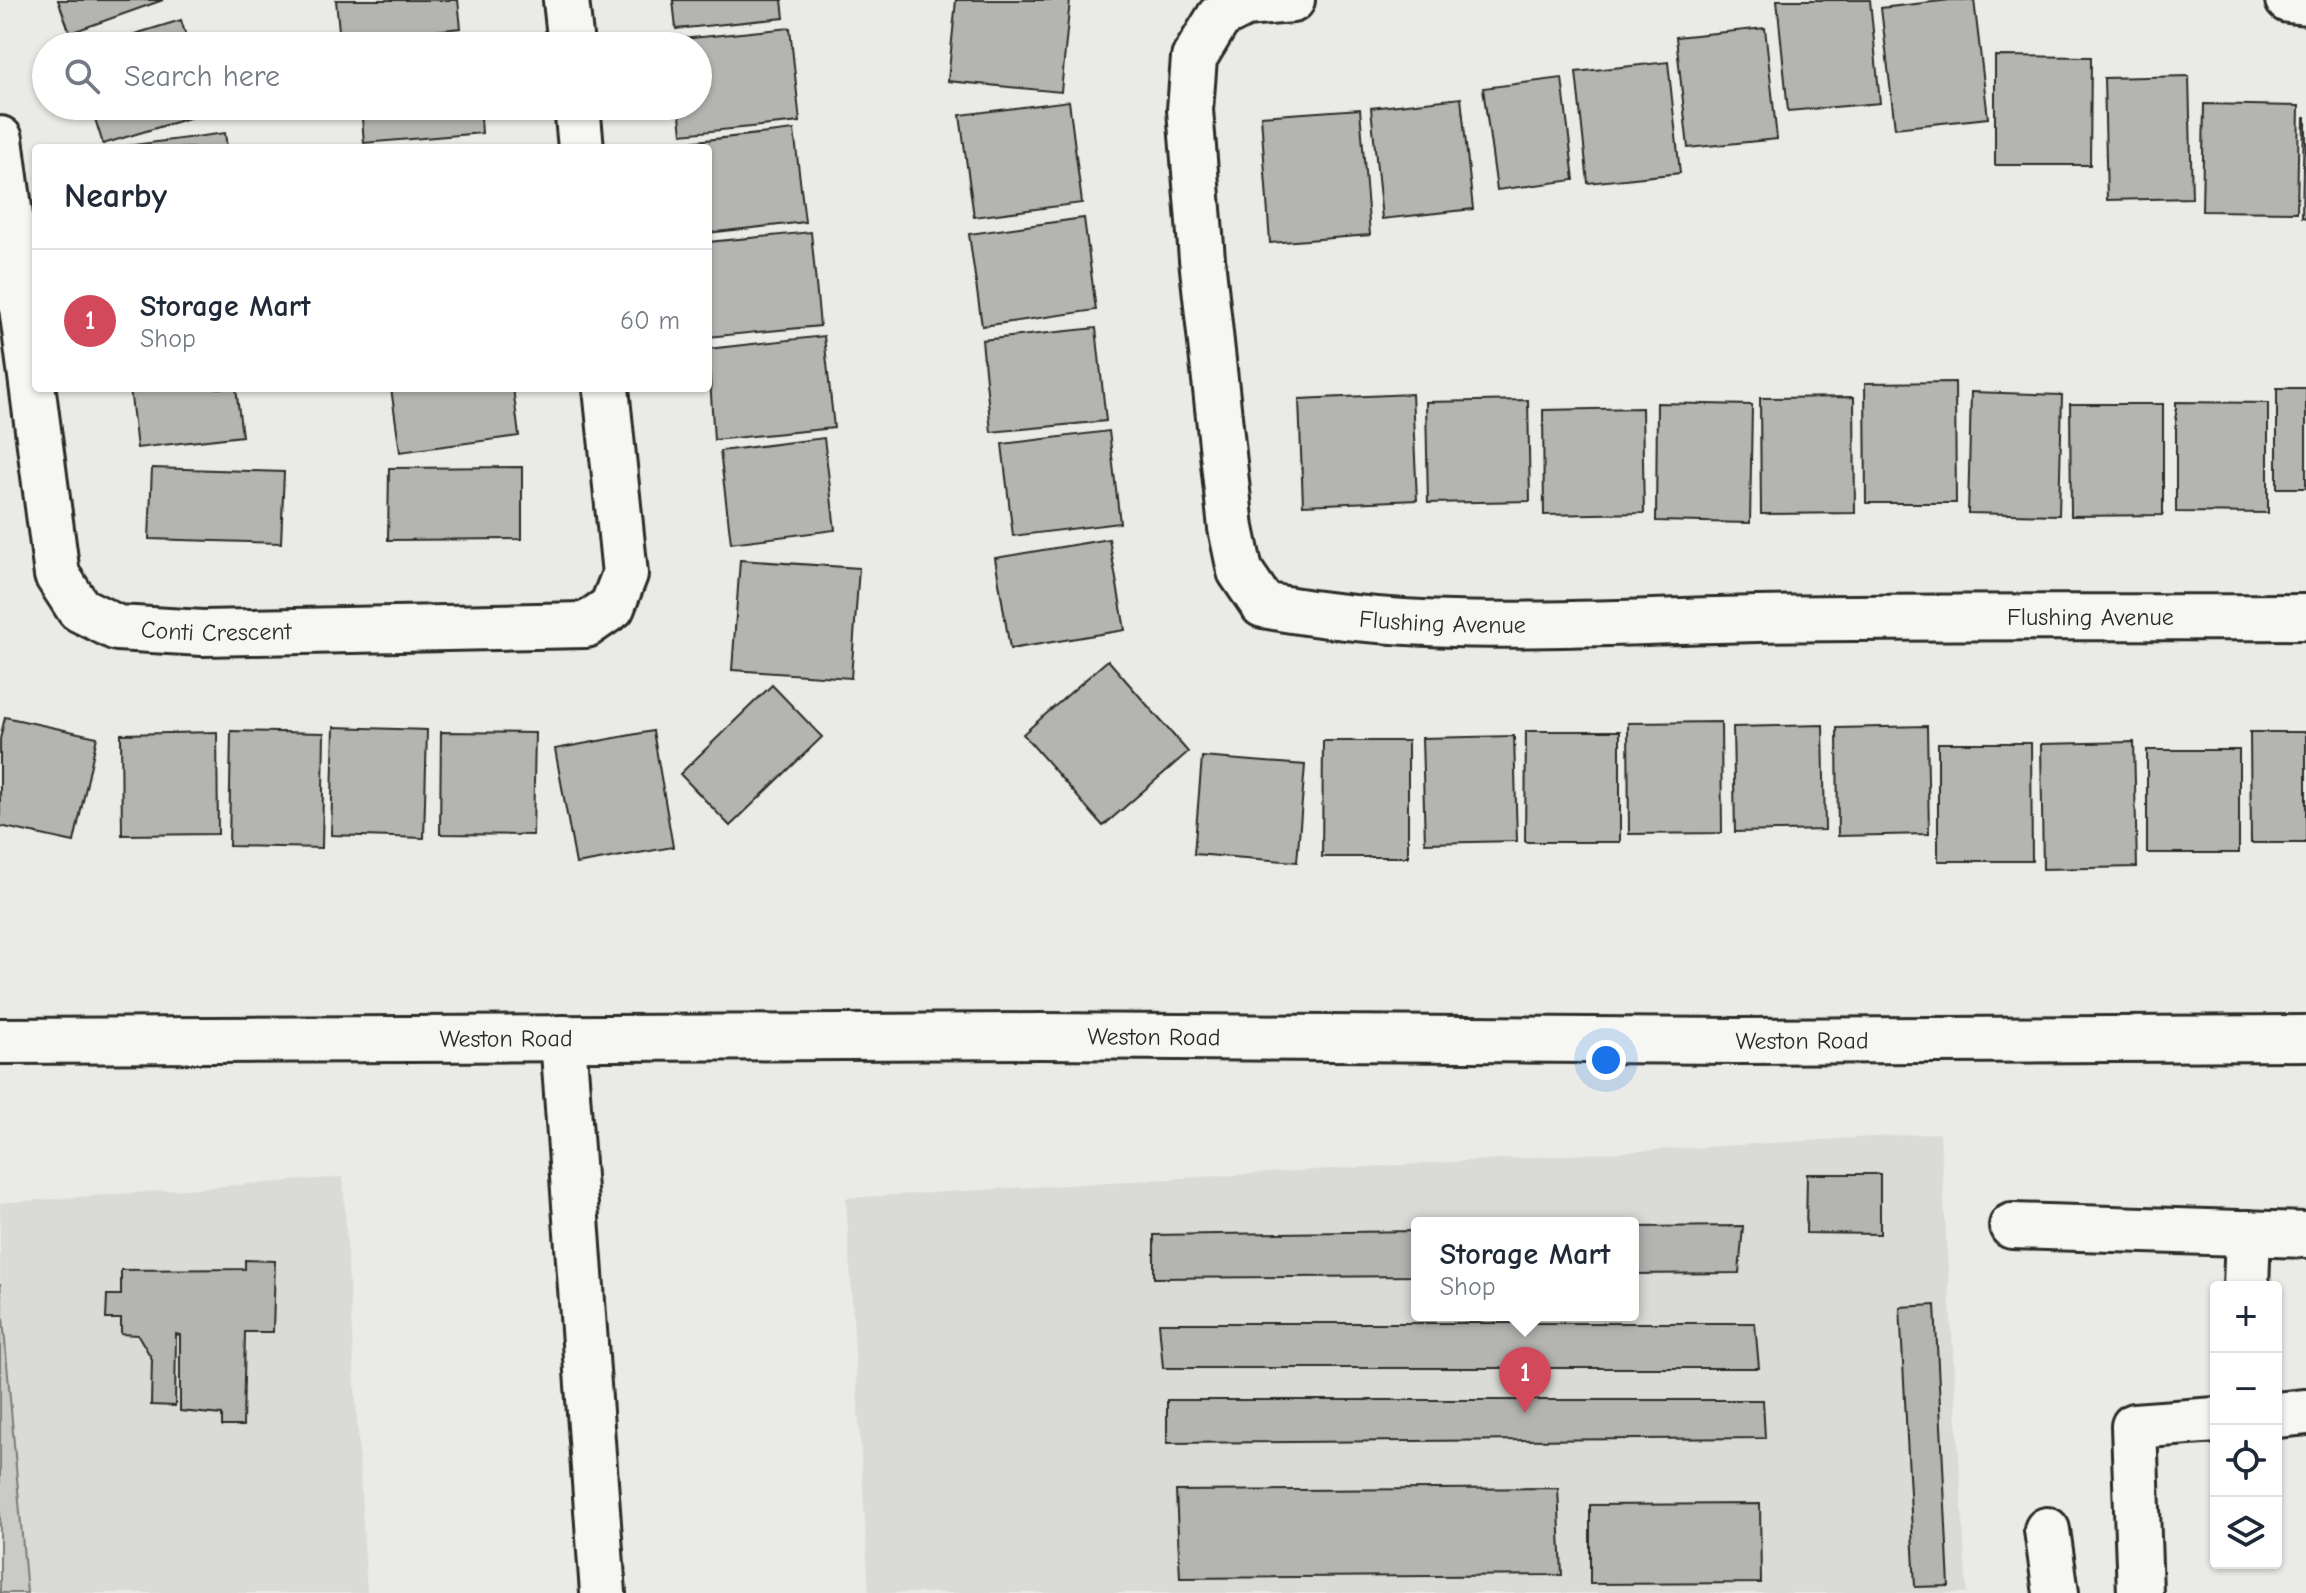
<!DOCTYPE html>
<meta charset="utf-8">
<style>
:root{--surface:#fff;--page:#f6f6f7;--text:#1f2937;--muted:#747a83;--line:#e0e1e3;--accent:#d1495b}
body{margin:0;font-family:"Comic Neue",sans-serif;background:var(--page);color:var(--text)}
.controls{position:absolute;right:24px;bottom:24px;display:grid;overflow:hidden;border-radius:8px;box-shadow:0 2px 6px #0004}
.controls button{width:72px;height:72px;display:grid;place-items:center;padding:0;border:0;border-bottom:2px solid var(--line);background:var(--surface);color:var(--text);font:40px sans-serif}
.you{position:absolute;left:1606px;top:1060px;width:28px;height:28px;margin:-20px;border:6px solid #fff;border-radius:50%;background:#1a73e8;box-shadow:0 0 0 12px #1a73e833}
.badge{display:grid;place-items:center;width:52px;height:52px;border-radius:50%;background:var(--accent);color:#fff;font-size:26px;font-weight:700}
.pin{position:absolute;translate:-50% -66px;filter:drop-shadow(0 2px 4px #0008)}
.pin::after{content:'';position:absolute;top:42px;width:28px;height:24px;background:inherit;clip-path:polygon(0 0,100% 0,50% 100%)}
.popup{position:absolute;left:1411px;top:1217px;width:228px;height:104px;box-sizing:border-box;display:grid;place-content:center;border-radius:8px;background:var(--surface);filter:drop-shadow(0 2px 6px #0005);font-size:26px;white-space:nowrap;color:var(--muted)}
.popup b{font-size:30px;color:var(--text)}
.popup::after{content:'';position:absolute;left:50%;top:100%;margin-left:-16px;border:16px solid transparent;border-top-color:var(--surface)}
.list{margin:0;padding:0;list-style:none}
h2{display:flex;justify-content:space-between;align-items:center;height:104px;margin:0;padding:0 32px;font-size:34px}
h2 small{font-size:26px;font-weight:400;color:var(--muted)}
.list li{display:grid;grid-template-columns:52px 1fr auto;gap:24px;align-items:center;box-sizing:border-box;height:144px;padding:0 32px;border-top:2px solid var(--line)}
.list b{display:block;font-size:30px;white-space:nowrap}
.list p{margin:0;font-size:26px;white-space:nowrap;color:var(--muted)}
.list em{font-size:26px;font-style:normal;color:var(--muted)}
.icon{flex:none;width:44px;height:44px;fill:none;stroke:currentColor;stroke-width:2;stroke-linecap:round;stroke-linejoin:round}
.map{position:relative;flex:none;width:2306px;height:1593px;overflow:hidden}
.search{position:absolute;background:var(--surface);box-shadow:0 2px 6px #0004;left:32px;top:32px;width:680px;height:88px;display:flex;align-items:center;gap:20px;box-sizing:border-box;padding:0 28px;border-radius:44px;color:var(--muted);font-size:30px}
.panel{position:absolute;background:var(--surface);box-shadow:0 2px 6px #0004;left:32px;top:144px;width:680px;height:248px;border-radius:8px}
.map>svg:first-child{display:block}
.built{fill:#dadad6;fill-rule:evenodd}
.green{fill:#cacac7;stroke:#7a7a79;stroke-width:2}
.building{fill:#b4b4b1;stroke:#2b2b2b;stroke-width:2}
.lines{fill:none;stroke-linecap:round;stroke-linejoin:round}
.minor-casing{stroke:#2b2b2b;stroke-width:50}
.major-casing{stroke:#2b2b2b;stroke-width:50}
.minor{stroke:#f6f6f2;stroke-width:44}
.major{stroke:#f6f6f2;stroke-width:44}
.labels{text-anchor:middle;stroke-width:7;stroke-linejoin:round;paint-order:stroke}
.street-label{font-size:24px;fill:#2b2b2b;stroke:#f6f6f2}
</style>
<div class="map">
<svg width="2306" height="1593" viewBox="0 0 2306 1593">
<rect width="100%" height="100%" fill="#eaeae6"/>
<filter id="ink" filterUnits="userSpaceOnUse"><feTurbulence type="fractalNoise" baseFrequency=".0125" numOctaves="2"/><feDisplacementMap in="SourceGraphic" scale="16" xChannelSelector="R" yChannelSelector="G"/><feConvolveMatrix kernelMatrix="1 2 1 2 8 2 1 2 1" color-interpolation-filters="sRGB"/></filter>
<g filter="url(#ink)">
<g class="built">
<path d="M1940 1133 1967 1593H869L846 1198ZM1417 1223H1633V1315H1417Z"/>
<path d="M343 1177 367 1593H27L0 1283V1203Z"/>
</g>
<path class="green" d="M0 1283 27 1593H0Z"/>
<g class="building">
<path d="M58 0H163L70 33Z"/>
<path d="M336 0H458L461 28 340 41Z"/>
<path d="M673 0H782L784 18 676 29Z"/>
<path d="M956 0H1070L1061 92 948 81Z"/>
<path d="M1777 0H1870L1880 103 1788 111Z"/>
<path d="M1950 0H1974L1988 118 1895 128 1881 8Z"/>
<path d="M181 20 189 46H95Z"/>
<path d="M790 28 800 122 682 134 679 106H698V46H672V40Z"/>
<path d="M1765 28 1777 139 1688 148 1676 37Z"/>
<path d="M474 37V46H374Z"/>
<path d="M1995 56 2091 57 2090 165H1995Z"/>
<path d="M1668 62 1680 173 1588 183 1576 72Z"/>
<path d="M2189 76 2192 198 2107 200 2104 78Z"/>
<path d="M1562 78 1574 180 1497 190 1483 88Z"/>
<path d="M1461 98 1473 209 1382 219 1371 108Z"/>
<path d="M1069 101 1082 203 974 217 960 115Z"/>
<path d="M2204 104 2299 106 2297 212 2202 211Z"/>
<path d="M91 106H207L209 112 103 144Z"/>
<path d="M361 106H480L482 133 364 143Z"/>
<path d="M1360 109 1370 235 1270 243 1261 116Z"/>
<path d="M2304 117H2306V218L2302 217Z"/>
<path d="M794 130 805 222 708 233V148H689L688 142Z"/>
<path d="M225 133 227 148H111Z"/>
<path d="M1084 218 1096 310 982 326 969 234Z"/>
<path d="M811 232 820 326 708 337V242Z"/>
<path d="M1096 328 1106 421 991 432 982 340Z"/>
<path d="M824 336 834 428 714 440 708 349Z"/>
<path d="M1955 382 1956 503H1866L1865 383Z"/>
<path d="M130 388H236L242 436 137 448Z"/>
<path d="M391 388H513L519 436 400 452Z"/>
<rect x="2277" y="388" width="29" height="100"/>
<path d="M1971 392 2062 395 2059 515 1968 513Z"/>
<path d="M1412 394 1417 500 1303 505 1299 399Z"/>
<path d="M1854 397 1855 513 1761 514 1760 398Z"/>
<path d="M1528 400 1530 501 1428 503 1426 402Z"/>
<path d="M2176 402 2268 403V513L2176 512Z"/>
<path d="M1657 403 1752 405 1750 523 1656 521Z"/>
<path d="M2070 404H2163V515L2071 516Z"/>
<path d="M1642 408 1644 513 1544 515 1543 410Z"/>
<path d="M1109 431 1120 523 1013 536 1002 444Z"/>
<path d="M824 438 835 530 731 543 720 451Z"/>
<path d="M522 467V539L388 540 389 468Z"/>
<path d="M152 468 284 472 281 543 149 539Z"/>
<path d="M1109 539 1125 630 1010 649 995 558Z"/>
<path d="M740 560 859 568 851 678 732 670Z"/>
<path d="M1108 660 1188 752 1103 826 1023 734Z"/>
<path d="M772 685 822 737 730 826 680 774Z"/>
<path d="M5 717 97 737 74 842 0 826V739Z"/>
<path d="M1721 722 1722 833 1629 834 1628 723Z"/>
<path d="M1823 725 1825 830 1735 832 1733 727Z"/>
<path d="M1927 726 1929 834 1838 836 1837 728Z"/>
<path d="M334 727 427 730 424 838 331 835Z"/>
<path d="M231 731 324 733 322 848 229 846Z"/>
<path d="M653 731 673 847 576 864 555 749Z"/>
<path d="M1526 731H1620V842H1525Z"/>
<path d="M217 732 218 834 122 835 121 734Z"/>
<path d="M441 732 535 733 533 835 440 834Z"/>
<path d="M2250 732H2306V843H2251Z"/>
<path d="M1514 736 1517 841 1425 843 1422 738Z"/>
<path d="M1323 741H1408V857H1322Z"/>
<path d="M2134 742 2137 867 2043 869 2041 744Z"/>
<path d="M1938 743H2031L2032 861H1938Z"/>
<rect x="2147" y="750" width="92" height="103"/>
<path d="M1202 757 1305 765 1297 862 1194 854Z"/>
<path d="M1807 1174H1880V1234L1806 1233Z"/>
<path d="M1743 1226 1739 1273 1633 1274V1227Z"/>
<path d="M1417 1231V1276L1154 1278V1235Z"/>
<path d="M245 1260 275 1261 273 1332H245L243 1426H222V1415L180 1411V1335L176 1334 175 1406 151 1405 152 1359 138 1335 121 1334V1319H106L107 1295H121V1270L245 1269Z"/>
<path d="M1935 1305 1949 1586 1915 1587 1900 1307Z"/>
<path d="M1159 1323H1755L1759 1368H1163Z"/>
<path d="M1167 1400H1763L1765 1438 1167 1443Z"/>
<path d="M1558 1488 1562 1575 1180 1578 1176 1491Z"/>
<path d="M1760 1504 1761 1583 1590 1584V1505Z"/>
</g>
<g class="lines">
<g class="minor-casing">
<g id="minor">
<path d="M566 0 571 46"/>
<path id="s1" d="M1292 0 1245 4 1219 17 1194 58 1190 110 1202 259 1231 528 1240 571 1263 605C1426 636 1592 622 1757 619 1940 616 2123 618 2306 617"/>
<path d="M2288 0 2306 2"/>
<path d="M577 106 581 148"/>
<path id="s2" d="M0 139 57 575 79 609 117 628 203 633 586 625 612 607 625 574 606 388"/>
<path d="M563 1038 603 1593"/>
<path d="M2012 1226 2306 1235"/>
<path d="M2246 1287 2248 1233"/>
<path d="M2276 1415 2306 1412"/>
<path d="M2047 1530 2056 1593"/>
<path d="M2140 1593 2134 1426 2216 1420"/>
</g>
</g>
<g class="major-casing">
<g id="major">
<path id="s3" d="M0 1041 1040 1036 1738 1041 2306 1038"/>
</g>
</g>
<use href="#minor" class="minor"/>
<use href="#major" class="major"/>
</g>
</g>
<g class="labels">
<g class="street-label">
<text dy="8" stroke="none"><textPath href="#s1" startOffset="1510">Flushing Avenue</textPath></text>
<text dy="8" stroke="none"><textPath href="#s1" startOffset="862">Flushing Avenue</textPath></text>
<text dy="8" stroke="none"><textPath href="#s2" startOffset="622">Conti Crescent</textPath></text>
<text dy="8" stroke="none"><textPath href="#s3" startOffset="1154">Weston Road</textPath></text>
<text dy="8" stroke="none"><textPath href="#s3" startOffset="506">Weston Road</textPath></text>
<text dy="8" stroke="none"><textPath href="#s3" startOffset="1802">Weston Road</textPath></text>
</g>
</g>
</svg>
<div class="controls">
<button>+</button>
<button>−</button>
<button><svg class="icon" aria-label="locate" viewBox="0 0 24 24"><circle cx="12" cy="12" r="6"/><path d="M12 2v4M12 18v4M2 12h4M18 12h4"/></svg></button>
<button><svg class="icon" aria-label="layers" viewBox="0 0 24 24"><path d="M12 4l9 5-9 5-9-5zM3 14l9 5 9-5"/></svg></button>
</div>
<div class="you"></div>
<div class="pin badge" style="left:1525px;top:1413px">1</div>
<div class="popup"><b>Storage Mart</b>Shop</div>
<div class="search"><svg class="icon" aria-label="search" viewBox="0 0 24 24"><circle cx="10" cy="10" r="6"/><path d="M15 15l6 6"/></svg>Search here</div>
<section class="panel">
<h2>Nearby<small></small></h2>
<ul class="list">
<li><span class="badge">1</span><div><b>Storage Mart</b><p>Shop</p></div><em>60 m</em></li>
</ul>
</section>
</div>
